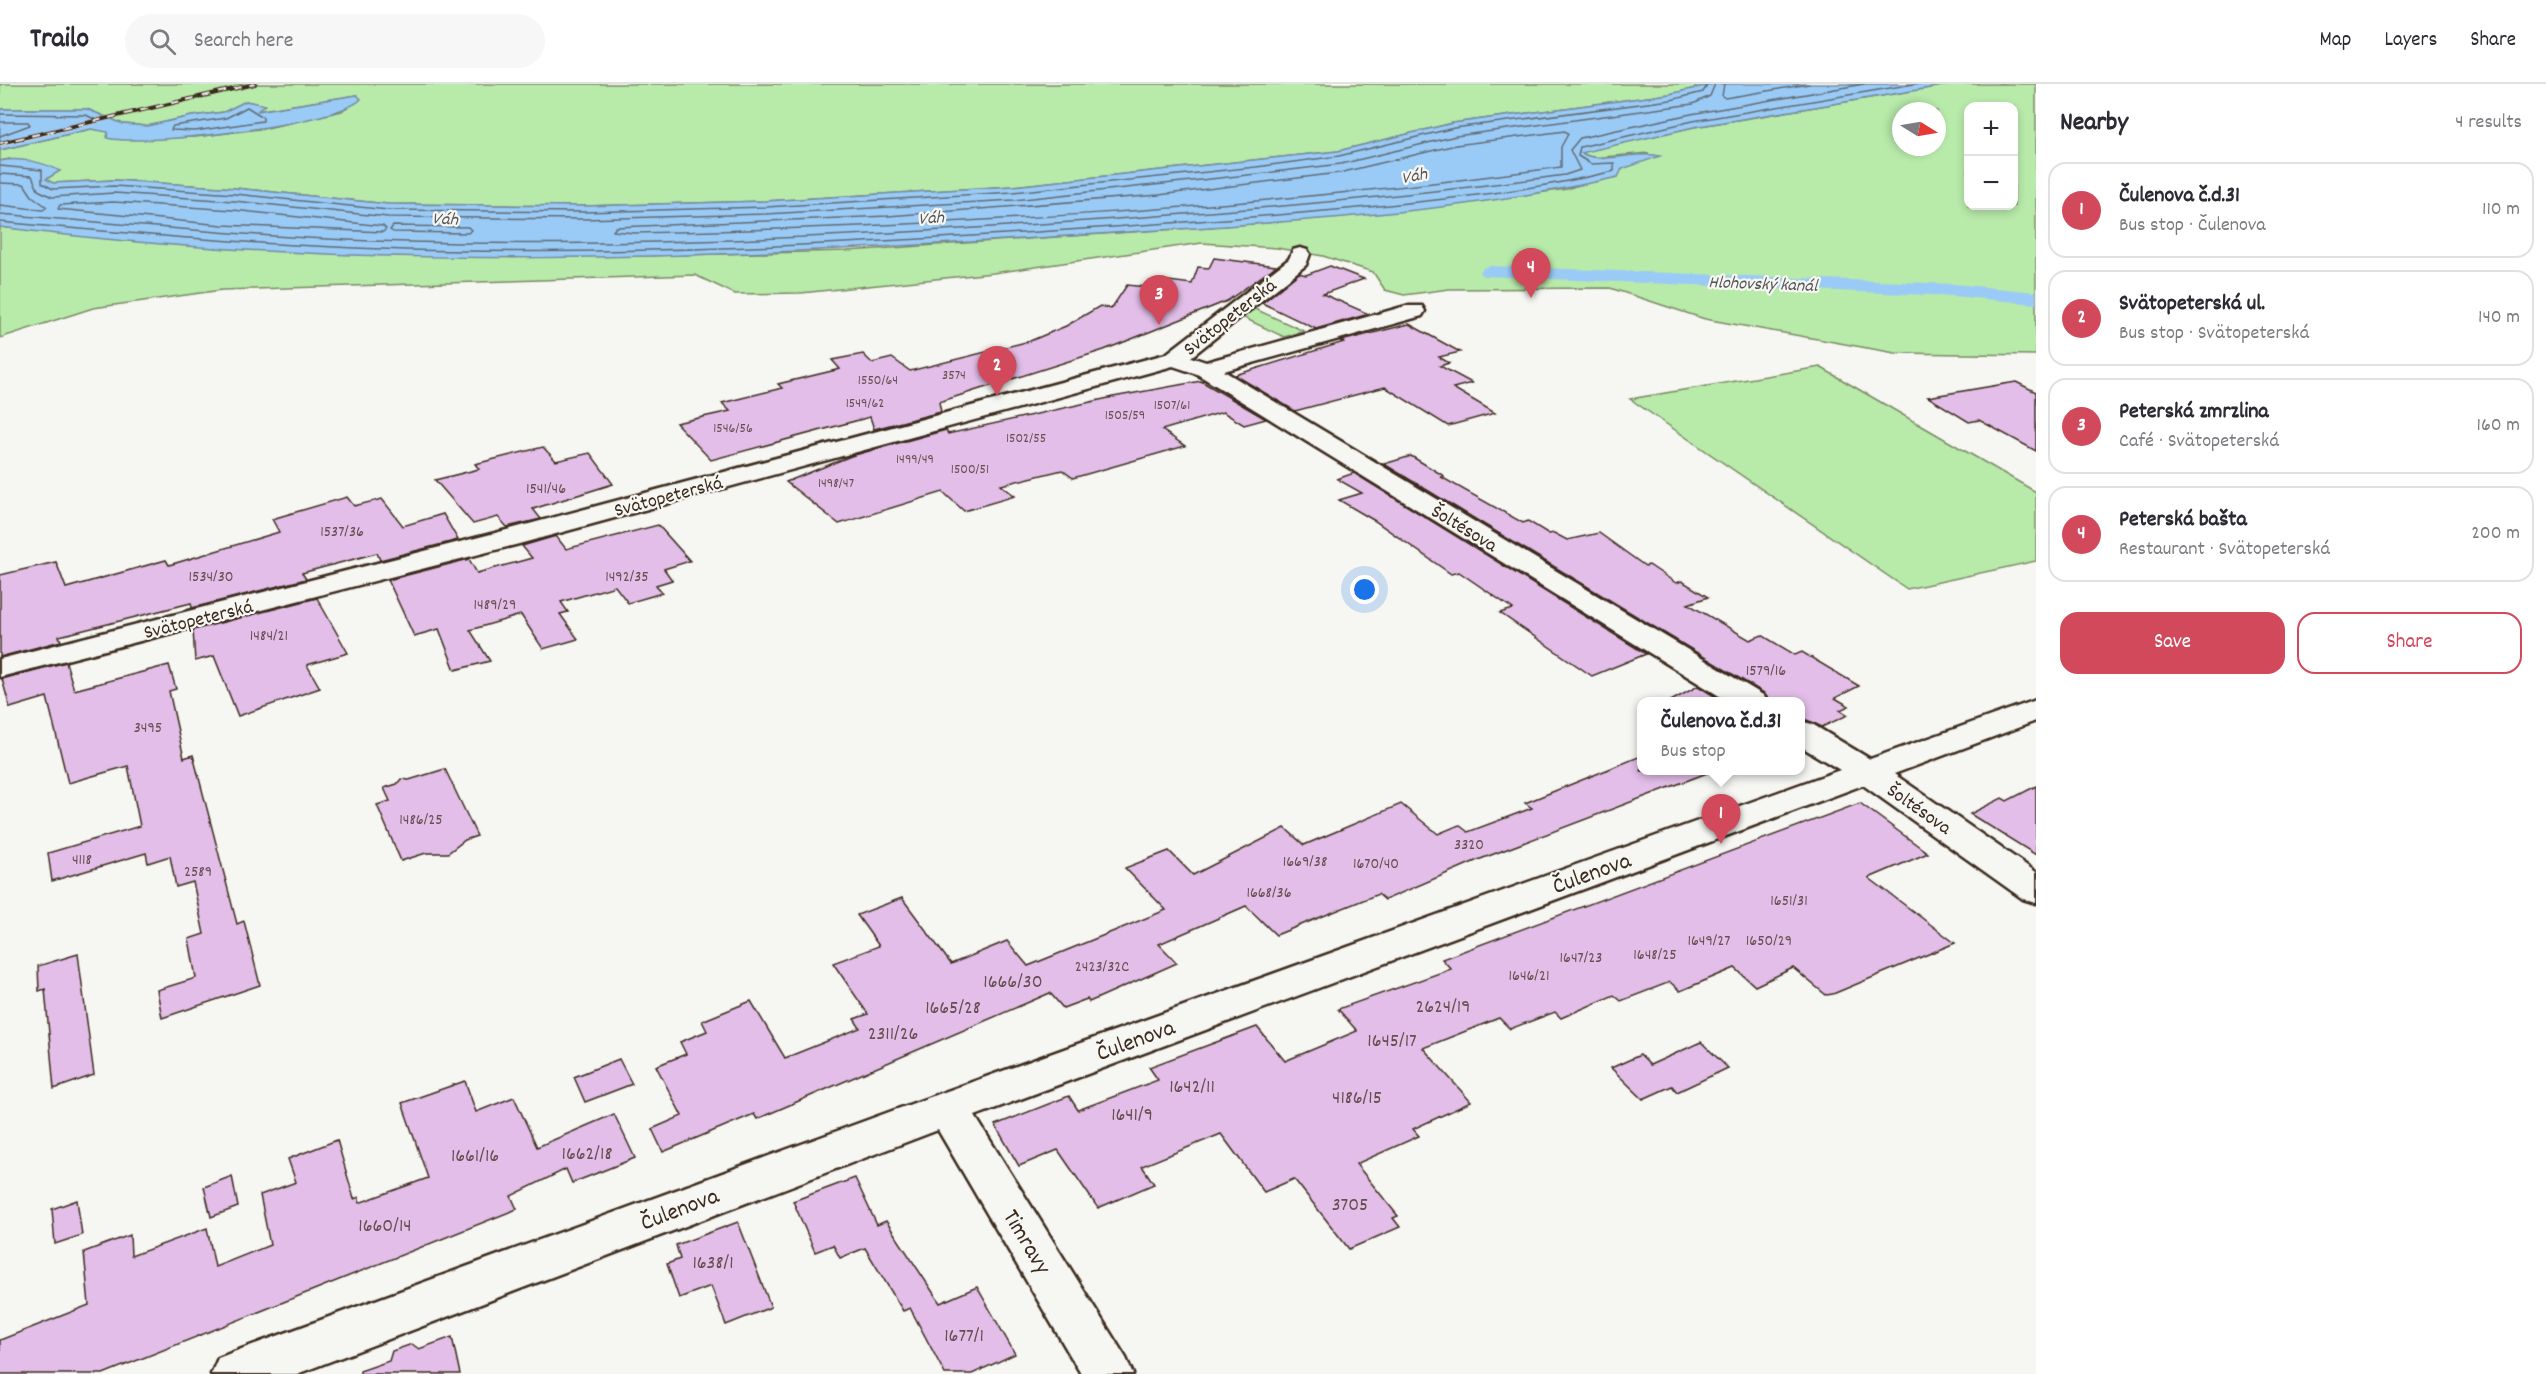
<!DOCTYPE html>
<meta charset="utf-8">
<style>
:root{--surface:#fff;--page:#f7f7f7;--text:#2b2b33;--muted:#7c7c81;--line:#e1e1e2;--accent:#d1495b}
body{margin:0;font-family:Dekko,sans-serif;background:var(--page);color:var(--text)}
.controls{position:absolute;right:18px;top:18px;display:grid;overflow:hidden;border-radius:12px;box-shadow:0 3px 9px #0003}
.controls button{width:54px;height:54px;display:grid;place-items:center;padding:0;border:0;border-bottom:2px solid var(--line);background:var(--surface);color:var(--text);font:30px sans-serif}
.compass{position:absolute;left:1892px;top:18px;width:54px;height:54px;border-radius:50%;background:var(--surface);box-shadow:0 3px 9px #0003;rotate:101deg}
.you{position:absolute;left:1365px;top:506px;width:21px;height:21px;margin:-15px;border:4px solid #fff;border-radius:50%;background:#1a73e8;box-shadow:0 0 0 9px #1a73e833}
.badge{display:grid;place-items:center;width:39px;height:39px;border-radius:50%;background:var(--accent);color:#fff;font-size:20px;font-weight:700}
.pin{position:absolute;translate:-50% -50px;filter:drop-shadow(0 2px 3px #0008)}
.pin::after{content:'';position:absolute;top:32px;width:21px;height:18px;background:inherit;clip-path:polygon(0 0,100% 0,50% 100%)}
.popup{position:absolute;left:1637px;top:613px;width:168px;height:78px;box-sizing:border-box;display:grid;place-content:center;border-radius:12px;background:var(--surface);filter:drop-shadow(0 2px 4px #0005);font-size:20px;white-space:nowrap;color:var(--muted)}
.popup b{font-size:22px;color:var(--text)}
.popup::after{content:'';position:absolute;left:50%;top:100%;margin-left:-12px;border:12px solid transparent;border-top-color:var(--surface)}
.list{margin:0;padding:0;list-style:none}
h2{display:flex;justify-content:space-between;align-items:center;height:78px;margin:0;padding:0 24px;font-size:26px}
h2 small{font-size:20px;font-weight:400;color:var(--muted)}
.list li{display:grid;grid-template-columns:39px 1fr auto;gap:18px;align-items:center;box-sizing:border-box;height:96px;margin:0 12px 12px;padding:0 12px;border:2px solid var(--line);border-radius:18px}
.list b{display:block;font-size:22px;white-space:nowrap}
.list p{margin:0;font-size:20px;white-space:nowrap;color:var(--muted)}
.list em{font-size:20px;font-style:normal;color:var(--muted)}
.actions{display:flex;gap:12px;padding:18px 24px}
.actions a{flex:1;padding:14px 0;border:2px solid var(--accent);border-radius:18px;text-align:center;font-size:21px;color:var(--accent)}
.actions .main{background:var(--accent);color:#fff}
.icon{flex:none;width:33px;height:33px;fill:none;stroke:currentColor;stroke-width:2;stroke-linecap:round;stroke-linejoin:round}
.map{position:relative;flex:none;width:2036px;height:1290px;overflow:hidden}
header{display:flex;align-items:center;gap:36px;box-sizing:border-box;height:84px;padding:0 30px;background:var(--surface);border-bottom:2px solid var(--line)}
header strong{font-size:28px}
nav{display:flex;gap:33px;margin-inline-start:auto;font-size:21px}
.search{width:420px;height:54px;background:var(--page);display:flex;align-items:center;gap:15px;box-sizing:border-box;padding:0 21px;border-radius:33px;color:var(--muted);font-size:22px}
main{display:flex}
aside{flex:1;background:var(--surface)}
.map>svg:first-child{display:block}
.green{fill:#b8eaaa;stroke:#7a8a64;stroke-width:1.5;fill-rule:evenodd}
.water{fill:#9acbf6;stroke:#748ba0;stroke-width:1.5}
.pier{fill:#f6f6f2}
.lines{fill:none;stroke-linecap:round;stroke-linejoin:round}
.shore{stroke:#616a74;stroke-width:1.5}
.canal{fill:#9acbf6;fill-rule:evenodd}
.building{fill:#e2bee8;stroke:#3b2a1e;stroke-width:1.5}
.minor-casing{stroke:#3b2a1e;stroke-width:5}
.minor{fill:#f6f6f2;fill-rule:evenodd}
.rail-casing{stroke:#3b2a1e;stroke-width:4}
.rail{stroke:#f6f6f2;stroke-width:2;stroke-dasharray:8;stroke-linecap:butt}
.labels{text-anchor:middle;stroke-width:4.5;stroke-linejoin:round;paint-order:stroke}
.far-number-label{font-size:14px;fill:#654f50}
.number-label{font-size:16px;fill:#654f50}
.far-water-label{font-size:18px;font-style:italic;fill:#535254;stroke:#f6f6f2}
.street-label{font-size:20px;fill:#3b2a1e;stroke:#f6f6f2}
.near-number-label{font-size:20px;fill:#654f50}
.near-street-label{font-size:24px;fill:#3b2a1e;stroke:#f6f6f2}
</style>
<header>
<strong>Trailo</strong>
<div class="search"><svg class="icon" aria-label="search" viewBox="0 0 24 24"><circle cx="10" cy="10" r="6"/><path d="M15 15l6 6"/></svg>Search here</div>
<nav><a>Map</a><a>Layers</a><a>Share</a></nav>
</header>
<main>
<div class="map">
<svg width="2036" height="1290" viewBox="0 0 2036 1290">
<rect width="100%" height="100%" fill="#f6f6f2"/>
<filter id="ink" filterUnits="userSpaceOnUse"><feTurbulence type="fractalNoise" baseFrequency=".0167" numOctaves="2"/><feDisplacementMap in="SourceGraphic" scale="12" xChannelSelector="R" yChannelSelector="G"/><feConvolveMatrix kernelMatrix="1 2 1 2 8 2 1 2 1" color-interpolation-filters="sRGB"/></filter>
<g filter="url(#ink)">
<g class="green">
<path d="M0 0H1713L1670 10 1453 39 1338 67 1013 102 765 117 584 122 388 120 235 104 114 96 53 99 45 96 59 87 9 75 0 77V66L91 45 162 54 196 53 267 44 342 27 357 11 255 27 264 21 246 17 224 28 192 32 147 42 123 40 87 25H0Z"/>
<path d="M1954 0H2036V271L1895 269 1705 235 1610 204 1449 205 1404 211 1385 206 1373 188 1323 172 1277 164 1202 159 993 189 801 209 735 210 695 191 222 206 93 224 0 254V143L220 164 408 172H636L847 167 1265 139 1447 121 1567 105 1622 85 1649 69 1592 74 1580 68 1694 43ZM1968 22H2014V122H1968ZM1901 27H1937V63H1901Z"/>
<path d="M1255 225 1304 247 1284 253 1242 233Z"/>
<path d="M1820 283 2036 408V477L1907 505 1630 315Z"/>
</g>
<g class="water">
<path d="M1713 0H1954L1694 43 1581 69C1605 81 1634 66 1660 72L1622 85 1618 93C1443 133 1261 139 1083 151 724 175 358 190 0 143V77C19 73 44 78 60 87L46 95 53 99 114 96 235 104 388 120 584 122 765 117 1013 102 1338 67 1453 39 1670 10Z"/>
<path d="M357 11 361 15C339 40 142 63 107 54L108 48 91 45 0 66V25H87L123 40 147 42 192 32 224 28 246 17 265 21 257 27Z"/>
</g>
<path class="pier" d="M111 31 118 34 0 62V57Z"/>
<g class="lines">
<g class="shore">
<path d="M1724 0 1722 12 1725 14 1809 0"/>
<path d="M247 23 263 33V37L195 47 171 46 173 42 226 34Z"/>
<path d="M0 30 86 31 94 35 92 38 0 59"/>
<path d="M0 38H28L30 41 0 52"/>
<path d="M1565 47 1568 50 1561 63V83C1254 125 944 142 635 149L613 147 616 143 888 132 1159 111 1339 89 1456 61Z"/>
<path d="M0 82 42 86V99L53 105 114 102 235 110 388 126 584 128 766 123 1013 108 1256 83 1339 72 1454 44 1671 16 1703 8 1708 0"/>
<path d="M0 90 32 92 38 106 52 113 114 109 234 117 388 133 584 135 766 130 1014 116 1257 90 1341 80 1456 52 1693 20 1710 12 1715 0"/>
<path d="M0 99 24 100 32 112 47 123 43 126 0 121"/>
<path d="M114 118 233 126 383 142 386 145 383 148 222 141 58 125 60 121Z"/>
<path d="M0 130C136 141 272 155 409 158 609 163 808 155 1008 142 1194 131 1380 116 1565 91L1580 86 1570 66 1580 54 1691 30 1864 0"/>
<path d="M0 138C135 150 270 162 406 166 642 172 878 159 1113 143 1205 137 1297 130 1389 121 1465 113 1540 105 1614 87V79L1591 80 1578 72 1580 63 1693 37 1914 0"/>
<path d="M393 142 468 143 471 146 468 149 393 148 390 146Z"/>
</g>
<path class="canal" d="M1490 182 1954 200 2036 208V220L1954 212 1483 192 1480 188 1483 184Z"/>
</g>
<g class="building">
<path d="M1214 174 1276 182 1227 217 1104 266 939 318 941 328 874 345 870 333 711 376 676 339 730 327 722 319 782 304 778 300 840 285 832 276 863 270 872 279 892 274 910 287 1030 257 1066 242 1100 222 1111 225 1127 201 1156 204 1161 196 1192 200 1198 183 1209 184Z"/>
<path d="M1330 182 1364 195 1323 210 1369 230 1316 245 1262 219 1299 189 1306 191Z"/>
<path d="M1409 240 1460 268 1439 273 1449 279 1440 282 1472 299 1453 304 1495 329 1448 342 1385 303 1295 327 1235 291 1344 258 1341 257Z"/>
<path d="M1201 297 1266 335 1244 341 1223 328 1162 346 1185 362 1073 394 1062 386 1001 401 1015 412 964 427 943 408 839 440 786 398 851 372 946 346 948 350 1113 313Z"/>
<path d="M2016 298 2036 308V367L1979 336 1969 338 1928 313Z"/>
<path d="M543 363 556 377 590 369 613 400 533 425 541 435 507 443 498 433 473 440 435 396 479 385 475 380Z"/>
<path d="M1411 372 1444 392 1441 393 1523 439 1528 437 1549 450 1554 449 1567 456 1599 449 1645 482 1649 481 1676 499 1682 497 1708 513 1688 520 1750 556 1762 551 1795 571 1802 568 1859 602 1835 614 1849 622 1840 626 1848 631 1822 643 1800 633V618H1770L1764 609 1384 380Z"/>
<path d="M1354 389 1646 570 1592 592 1500 529 1513 525 1459 488 1451 490 1375 437 1339 416 1362 409 1337 395Z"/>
<path d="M347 413 354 422 382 415 403 442 443 430 458 456 380 476 377 469 302 489 306 495 192 524 191 519 76 548 59 552 61 557 0 573V491L56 478 66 504 166 476 169 481 279 448 272 435Z"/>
<path d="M658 441 690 477 664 485 672 496 656 501 662 509 628 519 615 502 561 518 568 528 560 530 578 555 543 565 521 531 470 546 490 577 455 586 439 545 414 552 388 496 469 475 477 489 532 474 522 462 556 452 566 465Z"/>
<path d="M317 514 348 569 307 581 320 604 238 632 214 572 195 577 193 546Z"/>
<path d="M66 578 74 606 169 581 176 605 169 607 184 674 193 671 237 840 244 837 260 901 162 934 157 906 196 894 189 855 204 850 193 798 176 803 170 772 148 779 146 769 52 797 48 769 140 742 128 682 68 699 47 613 10 624 2 595Z"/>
<path d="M1698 602 1724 618H1669Z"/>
<path d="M1641 672V687H1706L1707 689 1478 776 1385 816 1378 810 1276 851 1246 822 1159 860 1177 879 1089 918 1087 915 1063 924 1050 909 757 1035 754 1030 663 1068 652 1045 682 1032 656 982 686 970 680 958 707 947 702 937 751 917 785 974 860 944 854 935 868 930 833 879 879 862 857 831 902 814 951 880 1007 857 1028 882 1166 826 1125 784 1169 767 1193 791 1285 744 1304 761 1401 720 1438 750 1459 741 1468 748 1532 724 1525 719Z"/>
<path d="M445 685 477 752 465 756 448 769H426L401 777 377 721 390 717 384 704 397 700 401 695 409 696Z"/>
<path d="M2036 702V771L1970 730 2002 714 2007 717Z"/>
<path d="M1860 719 1928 769 1869 794 1955 859 1833 910 1826 911 1793 884 1755 902 1735 884 1680 907 1670 898 1621 917 1614 911 1561 934 1555 928 1510 945 1499 934 1423 964 1471 1018 1413 1045 1419 1052 1356 1080 1398 1132 1393 1134 1400 1143 1349 1165 1294 1095 1264 1108 1221 1050 1142 1082 1154 1100 1098 1124 1058 1066 1019 1082 995 1041 1069 1012 1078 1026 1158 996 1149 983 1257 943 1285 977 1357 947 1338 925 1451 885 1442 875Z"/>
<path d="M78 870 94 991 54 1005 45 905 39 907 38 882Z"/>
<path d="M1701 958 1728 984 1677 1008 1672 1002 1643 1015 1611 984 1640 971 1650 981Z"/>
<path d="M619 975 632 1000 585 1018 574 993Z"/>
<path d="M465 997 476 1028 514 1013 537 1063 614 1030 635 1074 572 1099 566 1085 511 1112 517 1125 103 1290H0V1256L89 1221 84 1168 130 1151 131 1172 207 1144 215 1183 270 1161 260 1111 296 1098 288 1075 337 1056 354 1115 359 1113V1119L428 1094 402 1019Z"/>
<path d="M232 1092 238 1123 211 1133 204 1103Z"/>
<path d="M855 1094 877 1141 886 1137 940 1219 977 1203 1015 1270 972 1290H945L910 1224 903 1227 865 1164 840 1174 833 1161 815 1168 793 1117Z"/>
<path d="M77 1116 82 1151 55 1160 52 1125Z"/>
<path d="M738 1138 771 1223 726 1241 711 1202 679 1214 667 1180 680 1175 676 1161Z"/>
<path d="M452 1253 460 1290H360V1287L389 1277 392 1267 412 1260 419 1265Z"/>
</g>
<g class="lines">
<g class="minor-casing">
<g id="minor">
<path d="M1300 164 1307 166 1310 170 1306 181 1191 273 1206 278 1406 222H1422L1425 227 1422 232 1224 287 1763 611 1768 618H1729L1197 290 1173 282 519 460 0 593V575L499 448 1166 270 1289 175 1293 166Z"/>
<path d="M2036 616V637L1894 690 2036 788V819L2023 815 1863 701 975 1032 1126 1274 1133 1290H1081L938 1046 297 1290H211L218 1274 236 1267 933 1012 1840 686 1800 662V637L1812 640 1870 675Z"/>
</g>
</g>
<use href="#minor" class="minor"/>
<g class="rail-casing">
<path id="rail" d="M0 59 255 0"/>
</g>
<use href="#rail" class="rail"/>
</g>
</g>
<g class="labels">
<g class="far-number-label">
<text x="954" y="295">3574</text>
<text x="878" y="300">1550/64</text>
<text x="865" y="323">1549/62</text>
<text x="1172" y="325">1507/61</text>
<text x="1125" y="335">1505/59</text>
<text x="733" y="348">1546/56</text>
<text x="1026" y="358">1502/55</text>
<text x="915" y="379">1499/49</text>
<text x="970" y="389">1500/51</text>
<text x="836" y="403">1498/47</text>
</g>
<g class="number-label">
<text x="546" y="409">1541/46</text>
<text x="342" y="452">1537/36</text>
<text x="211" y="497">1534/30</text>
<text x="627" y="497">1492/35</text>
<text x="495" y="525">1489/29</text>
<text x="269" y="556">1484/21</text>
<text x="1766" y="591">1579/16</text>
<text x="148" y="648">3495</text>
<text x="421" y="740">1486/25</text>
<text x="1469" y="765">3320</text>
<text x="82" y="780">4118</text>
<text x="1305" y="782">1669/38</text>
<text x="1376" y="784">1670/40</text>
<text x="198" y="792">2589</text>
<text x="1269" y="813">1668/36</text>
<text x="1789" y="821">1651/31</text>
<text x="1709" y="861">1649/27</text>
<text x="1769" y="861">1650/29</text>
<text x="1655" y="875">1648/25</text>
<text x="1581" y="878">1647/23</text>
<text x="1102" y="887">2423/32C</text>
<text x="1529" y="896">1646/21</text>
</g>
<g class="far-water-label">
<text transform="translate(1414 91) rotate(-12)" y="6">Váh</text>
<text transform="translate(931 133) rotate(-4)" y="6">Váh</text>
<text transform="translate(445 134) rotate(3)" y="6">Váh</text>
<text transform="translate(1763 199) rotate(2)" y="6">Hlohovský kanál</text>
</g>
<g class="street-label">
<text transform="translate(1229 232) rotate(-38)" y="7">Svätopeterská</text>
<text transform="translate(668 411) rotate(-15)" y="7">Svätopeterská</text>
<text transform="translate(1465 443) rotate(31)" y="7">Šoltésova</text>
<text transform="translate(198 534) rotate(-14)" y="7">Svätopeterská</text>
<text transform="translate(1920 724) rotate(35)" y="7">Šoltésova</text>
</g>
<g class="near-number-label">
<text x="1013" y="903">1666/30</text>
<text x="1443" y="928">2624/19</text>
<text x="953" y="929">1665/28</text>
<text x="893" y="955">2311/26</text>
<text x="1392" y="962">1645/17</text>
<text x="1192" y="1008">1642/11</text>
<text x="1357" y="1019">4186/15</text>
<text x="1132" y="1036">1641/9</text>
<text x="587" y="1075">1662/18</text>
<text x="475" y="1077">1661/16</text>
<text x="1350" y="1126">3705</text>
<text x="385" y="1147">1660/14</text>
<text x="713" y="1184">1638/1</text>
<text x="964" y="1257">1677/1</text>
</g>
<g class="near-street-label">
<text transform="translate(1591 788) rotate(-20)" y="8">Čulenova</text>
<text transform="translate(1135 955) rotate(-20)" y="8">Čulenova</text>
<text transform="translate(679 1124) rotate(-21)" y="8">Čulenova</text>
<text transform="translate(1028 1157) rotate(59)" y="8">Timravy</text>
</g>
</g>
</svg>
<div class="controls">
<button>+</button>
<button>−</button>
</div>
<svg class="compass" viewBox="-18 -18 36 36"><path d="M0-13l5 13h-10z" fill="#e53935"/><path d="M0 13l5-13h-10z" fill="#7c7c81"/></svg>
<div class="you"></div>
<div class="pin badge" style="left:1721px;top:760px">1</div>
<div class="popup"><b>Čulenova č.d.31</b>Bus stop</div>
<div class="pin badge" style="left:997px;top:312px">2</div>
<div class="pin badge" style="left:1159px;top:241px">3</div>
<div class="pin badge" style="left:1531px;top:214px">4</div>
</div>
<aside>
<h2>Nearby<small>4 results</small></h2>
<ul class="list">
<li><span class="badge">1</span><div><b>Čulenova č.d.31</b><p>Bus stop · Čulenova</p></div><em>110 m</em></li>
<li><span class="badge">2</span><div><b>Svätopeterská ul.</b><p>Bus stop · Svätopeterská</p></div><em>140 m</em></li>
<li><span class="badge">3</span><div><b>Peterská zmrzlina</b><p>Café · Svätopeterská</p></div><em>160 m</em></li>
<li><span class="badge">4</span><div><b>Peterská bašta</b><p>Restaurant · Svätopeterská</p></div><em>200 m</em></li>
</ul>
<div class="actions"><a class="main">Save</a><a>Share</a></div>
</aside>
</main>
